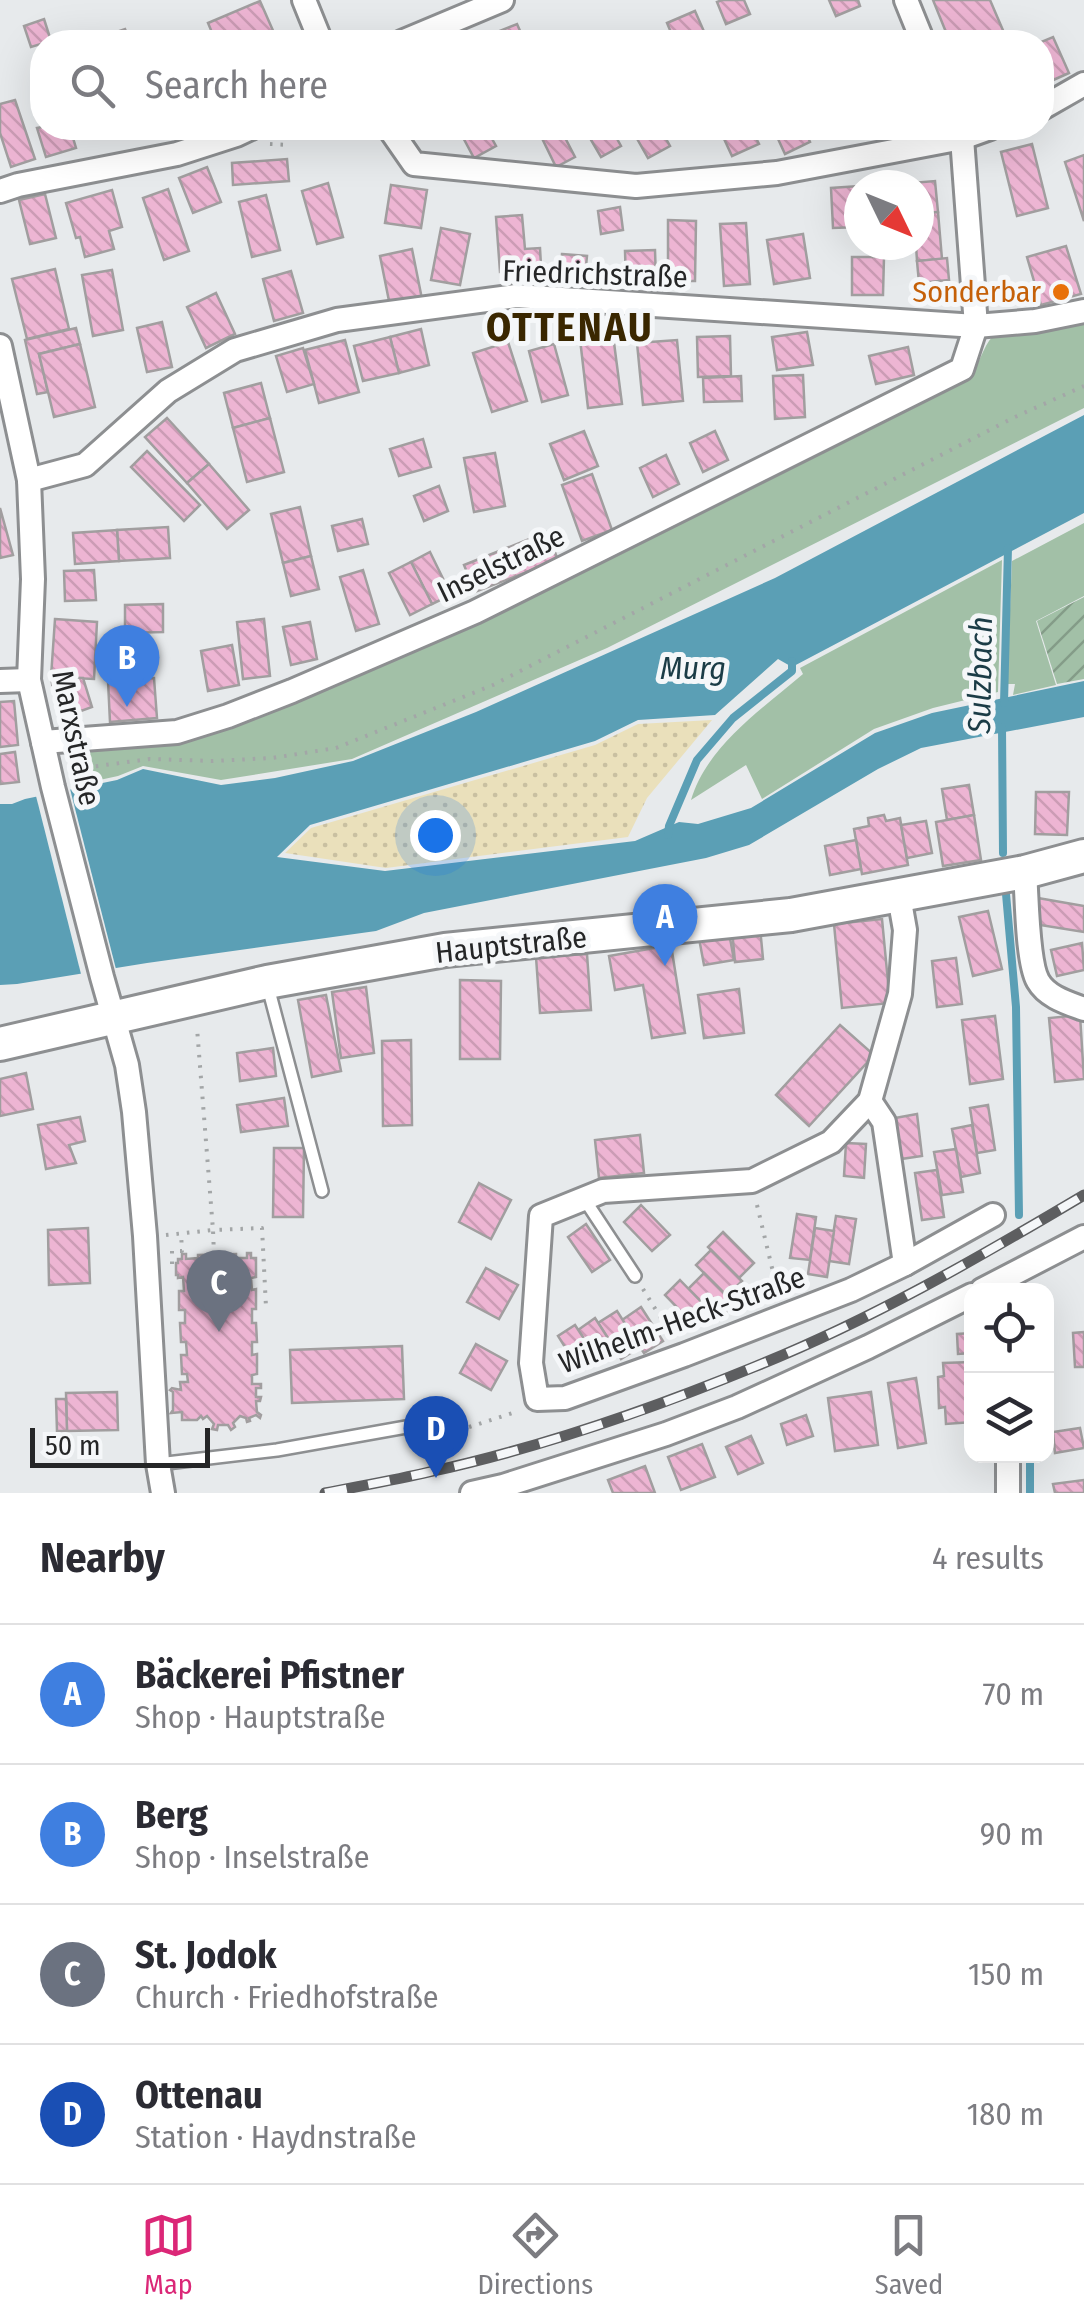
<!DOCTYPE html>
<meta charset="utf-8">
<style>
:root{--surface:#fff;--page:#f7f7f7;--text:#2b2b33;--muted:#7c7c81;--line:#e1e1e2;--accent:#db2777}
body{margin:0;font-family:"Fira Sans Condensed",sans-serif;background:var(--page);color:var(--text)}
.controls{position:absolute;right:30px;bottom:30px;display:grid;overflow:hidden;border-radius:20px;box-shadow:0 10px 40px #0002}
.controls button{width:90px;height:90px;display:grid;place-items:center;padding:0;border:0;border-bottom:2px solid var(--line);background:var(--surface);color:var(--text);font:50px sans-serif}
.compass{position:absolute;left:844px;top:170px;width:90px;height:90px;border-radius:50%;background:var(--surface);box-shadow:0 10px 40px #0002;rotate:133deg}
.scale{position:absolute;left:30px;bottom:25px;width:180px;box-sizing:border-box;padding-left:10px;border:5px solid #252627;border-top:0;font-size:28px;line-height:35px;white-space:nowrap;color:#252627;-webkit-text-stroke:8px #f5f7f9;paint-order:stroke}
.you{position:absolute;left:435px;top:835px;width:35px;height:35px;margin:-25px;border:8px solid #fff;border-radius:50%;background:#1a73e8;box-shadow:0 0 0 15px #1a73e833}
.badge{display:grid;place-items:center;width:65px;height:65px;border-radius:50%;background:var(--accent);color:#fff;font-size:32px;font-weight:700}
.pin{position:absolute;translate:-50% -82px;filter:drop-shadow(0 2px 5px #0008)}
.pin::after{content:'';position:absolute;top:52px;width:35px;height:30px;background:inherit;clip-path:polygon(0 0,100% 0,50% 100%)}
.list{margin:0;padding:0;list-style:none}
h2{display:flex;justify-content:space-between;align-items:center;height:130px;margin:0;padding:0 40px;font-size:42px}
h2 small{font-size:32px;font-weight:400;color:var(--muted)}
.list li{display:grid;grid-template-columns:65px 1fr auto;gap:30px;align-items:center;box-sizing:border-box;height:140px;padding:0 40px;border-top:2px solid var(--line)}
.list b{display:block;font-size:38px;white-space:nowrap}
.list p{margin:0;font-size:32px;white-space:nowrap;color:var(--muted)}
.list em{font-size:32px;font-style:normal;color:var(--muted)}
.icon{flex:none;width:55px;height:55px;fill:none;stroke:currentColor;stroke-width:2;stroke-linecap:round;stroke-linejoin:round}
.map{position:relative;flex:none;width:1084px;height:1493px;overflow:hidden}
.search{position:absolute;background:var(--surface);box-shadow:0 10px 40px #0002;left:30px;right:30px;top:30px;height:110px;display:flex;align-items:center;gap:25px;box-sizing:border-box;padding:0 35px;border-radius:40px;color:var(--muted);font-size:38px}
.sheet{height:690px;background:var(--surface)}
nav{display:flex;justify-content:space-around;align-items:center;box-sizing:border-box;height:140px;border-top:2px solid var(--line);background:var(--surface);font-size:28px;color:var(--muted)}
nav a{display:grid;justify-items:center;gap:5px}
nav .on{color:var(--accent)}
.map>svg:first-child{display:block}
.green{fill:#a2c0a7}
.sand{fill:url(#sand-dots)}
.garden{fill:url(#garden-furrows)}
.water{fill:#5b9fb5}
.pier{fill:#e7eaec}
.lines{fill:none;stroke-linecap:round;stroke-linejoin:round}
.stream{stroke:#5b9fb5;stroke-width:8}
.building{fill:url(#building-back-hatch);stroke:#a19e9f;stroke-width:2.5}
.lane-casing{stroke:#8d8f91;stroke-width:16}
.street-casing{stroke:#8d8f91;stroke-width:28}
.secondary-casing{stroke:#8d8f91;stroke-width:38}
.path{stroke:#a3a6a7;stroke-width:4;stroke-dasharray:2.5 8;stroke-linecap:butt}
.lane{stroke:#fff;stroke-width:11}
.street{stroke:#fff;stroke-width:22}
.secondary{stroke:#fff;stroke-width:32}
.rail-casing{stroke:#5d5e60;stroke-width:11}
.rail{stroke:#f5f7f9;stroke-width:8;stroke-dasharray:22;stroke-linecap:butt}
.food-dot{fill:#e8710a;stroke:#f5f7f9;stroke-width:4}
.labels{text-anchor:middle;stroke-width:10;stroke-linejoin:round;paint-order:stroke}
.street-label{font-size:30px;fill:#252627;stroke:#f5f7f9}
.food-label{font-size:30px;fill:#c56008;stroke:#f5f7f9;text-anchor:end}
.water-label{font-size:32px;font-style:italic;fill:#1b3c46;stroke:#f5f7f9}
.district-label{font-size:40px;font-weight:bold;letter-spacing:2.5px;fill:#3a2700;stroke:#f5f7f9}
</style>
<div class="map">
<svg width="1084" height="1493" viewBox="0 0 1084 1493">
<defs>
<pattern id="sand-dots" width="8" height="8" patternUnits="userSpaceOnUse" patternTransform="scale(2.5)"><rect width="8" height="8" fill="#eae0bb"/><path d="M2 2h.1M6 6h.1" fill="none" stroke="#c9c0a1" stroke-width="1.8" stroke-linecap="round"/></pattern>
<pattern id="garden-furrows" width="10" height="10" patternUnits="userSpaceOnUse" patternTransform="scale(2.5)"><rect width="10" height="10" fill="#a2c0a7"/><path d="M-1 1l2-2M0 10L10 0M9 11l2-2" fill="none" stroke="#849c88"/></pattern>
<pattern id="building-back-hatch" width="6" height="6" patternUnits="userSpaceOnUse" patternTransform="scale(2.5)"><rect width="6" height="6" fill="#edb5d3"/><path d="M-1 5l2 2M0 0l6 6M5-1l2 2" fill="none" stroke="#cb9cb5"/></pattern>
</defs>
<rect width="100%" height="100%" fill="#e7eaec"/>
<g class="green">
<path d="M1084 321V408L607 648 352 759 221 780 143 766 118 776 81 784 76 754 171 742 283 708 488 619 971 374C981 362 982 348 993 336L1040 331Z"/>
<path d="M1084 523V596L1036 621 1056 685 1013 695 1015 684H1007L1012 561Z"/>
<path d="M1002 560 998 692 933 708 874 729 762 799 746 765 691 800C707 746 762 709 803 674L800 668Z"/>
</g>
<path class="sand" d="M712 720 647 798 628 837 386 868 285 853 311 828 595 745 638 724Z"/>
<path class="garden" d="M1084 597V679L1057 684 1037 621Z"/>
<path class="water" d="M1084 415V513L792 667 778 659 715 715 638 720 595 741 310 825 277 857 385 871 635 841 679 822 698 824 751 808 875 733 932 713 1084 681V717L921 748 878 769 749 845 706 858 424 913 376 931 147 963 17 984 0 985V804H12L25 799 117 780 143 769 221 785 275 778 353 761 476 712 775 578Z"/>
<path class="pier" d="M69 785 117 973 82 978 35 792Z"/>
<g class="lines">
<g class="stream">
<path d="M1004 703 1008 548"/>
<path d="M1002 727 1003 853"/>
<path d="M668 835 669 826 697 760 733 718 792 671V661"/>
<path d="M1006 894 1016 1007 1019 1215"/>
<path d="M1028 1288V1290"/>
<path d="M1030 1456V1493"/>
</g>
</g>
<g class="building">
<path d="M722 0H744L750 14 726 24 717 2Z"/>
<path d="M829 0H858L860 6 836 16Z"/>
<path d="M933 0H990L1008 42H950Z"/>
<path d="M260 1 278 42H216L208 23Z"/>
<path d="M695 11 706 36 692 42H675L667 23Z"/>
<path d="M44 19 51 41 31 47 24 26Z"/>
<path d="M517 24 525 42H483L482 38Z"/>
<path d="M125 29 130 42H104L102 37Z"/>
<path d="M1053 37 1069 73 1042 85 1041 42Z"/>
<path d="M15 100 35 159 11 167 0 133V104Z"/>
<path d="M42 127 70 128 76 148 46 157 37 128Z"/>
<path d="M458 128H486L496 146 474 158Z"/>
<path d="M537 128H560L575 157 556 167Z"/>
<path d="M584 128H611L621 146 601 157Z"/>
<path d="M631 128H660L670 146 648 158Z"/>
<path d="M719 128H751L759 144 732 156Z"/>
<path d="M773 128H804L810 142 785 154Z"/>
<path d="M1032 144 1048 208 1017 216 1001 152Z"/>
<path d="M1084 155V221L1065 162Z"/>
<path d="M287 159 289 181 233 185 232 163Z"/>
<path d="M207 167 221 202 193 213 179 178Z"/>
<path d="M935 181 938 212 919 213V185H887Z"/>
<path d="M328 183 343 237 317 244 302 191Z"/>
<path d="M391 185 427 190 421 228 385 223Z"/>
<path d="M859 186V227L833 228 831 188Z"/>
<path d="M168 189 189 251 164 260 143 198Z"/>
<path d="M112 190 122 227 109 231 114 249 85 257 80 237 76 238 66 203Z"/>
<path d="M45 194 56 238 30 244 19 200Z"/>
<path d="M266 195 280 250 252 257 239 202Z"/>
<path d="M620 207 623 230 601 234 598 211Z"/>
<path d="M938 212 942 259 917 261 916 245H919V213Z"/>
<path d="M522 215 525 249 540 248 542 283 515 285 514 271 500 272 496 217Z"/>
<path d="M668 220 696 221 695 281H668Z"/>
<path d="M746 223 750 284 724 286 720 224Z"/>
<path d="M441 228 470 234 460 285 431 280Z"/>
<path d="M803 234 810 278 774 284 767 240Z"/>
<path d="M1066 246 1081 294 1041 305 1027 257Z"/>
<path d="M412 249 422 299 390 306 380 256Z"/>
<path d="M655 250 656 281 626 282 625 251Z"/>
<path d="M562 254 587 256 584 286 560 285Z"/>
<path d="M852 257H884L883 295H852Z"/>
<path d="M947 258 949 280 919 283 917 261Z"/>
<path d="M55 269 69 329 27 339 12 279Z"/>
<path d="M112 270 123 330 93 336 82 275Z"/>
<path d="M291 271 303 313 274 321 263 279Z"/>
<path d="M216 293 235 334 206 348 187 307Z"/>
<path d="M162 322 172 367 147 372 137 328Z"/>
<path d="M76 328 80 344 39 354 48 392 37 394 25 340Z"/>
<path d="M421 329 429 365 399 373 390 337Z"/>
<path d="M807 332 813 365 777 370 772 337Z"/>
<path d="M613 335 622 404 588 408 580 339Z"/>
<path d="M730 336 731 376 698 377 697 337Z"/>
<path d="M390 337 399 373 363 381 354 346Z"/>
<path d="M345 340 359 392 319 403 305 350Z"/>
<path d="M677 340 683 401 643 405 637 343Z"/>
<path d="M508 342 527 401 492 412 473 353Z"/>
<path d="M80 344 95 407 54 417 39 354Z"/>
<path d="M554 344 568 395 542 402 529 351Z"/>
<path d="M908 347 914 375 876 384 869 356Z"/>
<path d="M303 348 314 384 287 392 276 356Z"/>
<path d="M803 375 805 417 775 419 773 376Z"/>
<path d="M741 376 742 401 704 402 703 378Z"/>
<path d="M261 383 270 418 233 428 224 393Z"/>
<path d="M167 418 209 464 187 483 145 437Z"/>
<path d="M270 418 284 472 247 482 233 428Z"/>
<path d="M584 431 598 466 564 480 550 444Z"/>
<path d="M715 431 728 460 703 472 690 443Z"/>
<path d="M423 439 431 467 399 476 390 449Z"/>
<path d="M147 451 200 505 184 521 131 467Z"/>
<path d="M495 453 505 506 474 512 464 458Z"/>
<path d="M666 455 679 484 653 497 640 468Z"/>
<path d="M209 464 249 510 227 529 187 483Z"/>
<path d="M592 474 612 530 582 541 562 485Z"/>
<path d="M439 486 448 511 424 521 414 496Z"/>
<path d="M300 507 311 556 283 563 271 514Z"/>
<path d="M0 508 13 555 0 558Z"/>
<path d="M362 519 368 544 338 551 332 526Z"/>
<path d="M168 527 170 558 119 561 117 530Z"/>
<path d="M117 530 119 561 75 564 73 533Z"/>
<path d="M547 532 558 560 475 592 464 565Z"/>
<path d="M430 552 451 595 432 604 411 562Z"/>
<path d="M311 556 319 589 291 596 283 563Z"/>
<path d="M411 562 432 604 410 615 389 573Z"/>
<path d="M94 570 96 600 65 601 64 571Z"/>
<path d="M363 570 379 624 356 631 340 577Z"/>
<path d="M163 604V632L125 633V605Z"/>
<path d="M55 619 97 622 94 679 51 677Z"/>
<path d="M264 619 270 676 243 679 237 622Z"/>
<path d="M310 622 317 659 291 665 283 627Z"/>
<path d="M232 645 239 685 208 691 201 651Z"/>
<path d="M51 677 83 678 92 707 62 718 54 696Z"/>
<path d="M154 678 157 718 110 722 108 681Z"/>
<path d="M14 701 18 745 0 747V702Z"/>
<path d="M15 752 19 782 0 784V754Z"/>
<path d="M969 785 974 815 947 820 942 789Z"/>
<path d="M1036 792H1069L1067 835 1035 834Z"/>
<path d="M884 815 886 821 900 818 908 865 862 874 854 829 869 826 868 818Z"/>
<path d="M974 815 981 860 943 866 936 822Z"/>
<path d="M926 821 932 853 907 858 901 825Z"/>
<path d="M856 840 861 869 830 875 825 846Z"/>
<path d="M1038 898 1084 906V932L1034 924Z"/>
<path d="M988 911 1002 969 973 976 959 917Z"/>
<path d="M882 919 890 1003 842 1008 834 924Z"/>
<path d="M728 927 734 960 704 965 698 933Z"/>
<path d="M760 927 763 959 735 962 732 930Z"/>
<path d="M1082 943 1084 970 1057 976 1051 950Z"/>
<path d="M671 945 685 1033 652 1038 643 985 615 990 609 956Z"/>
<path d="M587 954 591 1010 540 1013 536 957Z"/>
<path d="M956 958 962 1004 937 1007 932 961Z"/>
<path d="M460 980 501 981 500 1059H460Z"/>
<path d="M366 987 374 1053 341 1058 332 992Z"/>
<path d="M739 989 744 1033 704 1038 698 995Z"/>
<path d="M326 995 341 1071 312 1077 298 1000Z"/>
<path d="M1080 1015 1084 1079 1055 1082 1049 1018Z"/>
<path d="M995 1016 1003 1079 970 1084 962 1020Z"/>
<path d="M840 1025 874 1055 809 1126 776 1095Z"/>
<path d="M411 1040 412 1125 383 1126 382 1041Z"/>
<path d="M273 1048 276 1076 240 1081 237 1053Z"/>
<path d="M26 1073 33 1109 0 1116V1079Z"/>
<path d="M284 1098 288 1126 241 1132 237 1105Z"/>
<path d="M988 1105 995 1150 977 1153 970 1108Z"/>
<path d="M917 1114 922 1156 901 1159 895 1118Z"/>
<path d="M80 1117 85 1141 69 1145 76 1163 46 1169 38 1125Z"/>
<path d="M972 1125 980 1173 961 1177 952 1129Z"/>
<path d="M640 1135 644 1173 599 1178 595 1140Z"/>
<path d="M846 1143 866 1144 864 1178 844 1176Z"/>
<path d="M274 1148H304L303 1217H273Z"/>
<path d="M956 1149 963 1192 942 1195 934 1152Z"/>
<path d="M937 1170 944 1217 922 1220 915 1173Z"/>
<path d="M479 1183 511 1200 491 1239 459 1222Z"/>
<path d="M641 1205 670 1235 652 1251 624 1222Z"/>
<path d="M797 1214 816 1217 810 1260 790 1258Z"/>
<path d="M836 1216 856 1219 849 1264 829 1261Z"/>
<path d="M586 1224 610 1260 592 1272 568 1237Z"/>
<path d="M88 1228 90 1283 49 1285 48 1230Z"/>
<path d="M815 1228 834 1231 827 1277 808 1274Z"/>
<path d="M723 1232 754 1263 739 1278 708 1247Z"/>
<path d="M711 1250 742 1281 727 1296 696 1265Z"/>
<path d="M247 1253H251V1258H256V1277L251 1278 252 1290 256 1289V1309H252V1323H256L257 1342H252V1355L257 1354V1374L252 1375V1384H261V1388H256V1397H261L260 1401H256L257 1412 261 1415 260 1418 256 1415 249 1418 250 1421 247 1422 246 1418 240 1416 233 1423 235 1427 231 1430 228 1425H218L217 1430 212 1429 214 1424 207 1416 203 1419 201 1416 197 1420H182V1412L171 1413 173 1410V1392L170 1390 172 1388 181 1390 180 1382H188L187 1374H182L181 1355H187L186 1342H181L180 1323H185V1310H179V1291H184L183 1277 178 1278V1275H176V1263H178V1259H182V1254H186V1259L198 1258V1255L236 1254V1258H247Z"/>
<path d="M486 1268 518 1285 499 1319 467 1302Z"/>
<path d="M704 1273 735 1304 719 1320 688 1289Z"/>
<path d="M680 1280 711 1312 696 1327 665 1295Z"/>
<path d="M641 1307 663 1341 644 1353 622 1320Z"/>
<path d="M617 1311 640 1347 621 1359 598 1323Z"/>
<path d="M595 1318 617 1352 600 1363 578 1330Z"/>
<path d="M575 1325 598 1360 580 1371 558 1336Z"/>
<path d="M1084 1332V1367H1075L1073 1333Z"/>
<path d="M972 1333V1353L958 1354 957 1334Z"/>
<path d="M476 1344 507 1361 491 1390 460 1373Z"/>
<path d="M402 1346 404 1399 292 1403 290 1350Z"/>
<path d="M972 1362V1422L946 1424 945 1407 939 1408 938 1377 944 1376 943 1363Z"/>
<path d="M916 1378 926 1443 898 1448 888 1383Z"/>
<path d="M117 1392 118 1430 67 1431 66 1393Z"/>
<path d="M871 1392 878 1445 835 1451 828 1398Z"/>
<path d="M56 1399H66L67 1431H57Z"/>
<path d="M806 1415 813 1436 787 1445 781 1424Z"/>
<path d="M1080 1428 1084 1448 1055 1453 1053 1432Z"/>
<path d="M429 1429 433 1447 416 1452 411 1434Z"/>
<path d="M751 1436 763 1463 738 1474 726 1447Z"/>
<path d="M702 1444 715 1477 681 1490 668 1457Z"/>
<path d="M645 1466 655 1493H613L608 1480Z"/>
<path d="M1084 1480V1493H1055L1053 1484Z"/>
</g>
<g class="lines">
<g class="lane-casing">
<g id="lane">
<path d="M268 987 322 1191"/>
<path d="M583 1197 635 1276"/>
<path d="M158 1464 277 1450 423 1424"/>
</g>
</g>
<g class="street-casing">
<g id="street">
<path d="M304 0 321 42"/>
<path d="M906 0 923 42"/>
<path d="M402 42 502 0"/>
<path d="M1042 108 1084 84"/>
<path d="M389 128 414 164 636 186 777 173 962 138 990 128"/>
<path d="M0 191 18 185 177 154 236 135 251 128"/>
<path d="M0 346 29 480 33 579 29 680 53 787 102 977 127 1065 134 1112 145 1236 158 1464 163 1493"/>
<path d="M29 480 85 465 168 391 235 350 337 320 516 296 976 326 1035 321 1084 311"/>
<path d="M0 681 29 680"/>
<path d="M43 742 177 732 228 716 292 691 475 612 962 369 976 326 962 138 958 128"/>
<path d="M1025 872C1027 896 1027 962 1038 981 1047 997 1068 1003 1084 1009"/>
<path d="M899 896 905 930 900 994 870 1101 831 1142 752 1181 603 1191 541 1216 531 1363 537 1399 565 1398 684 1355 851 1290 905 1264 993 1215"/>
<path d="M870 1101 884 1122 905 1264"/>
<path d="M982 1290 1084 1237"/>
<path d="M1008 1456V1493"/>
<path d="M472 1493 503 1486 666 1434 737 1407 868 1347 972 1295"/>
</g>
</g>
<g class="secondary-casing">
<path id="secondary" d="M0 1044 267 982 445 950 791 915 1025 872 1084 856"/>
</g>
<g class="path">
<path d="M270 144 290 145"/>
<path d="M75 769 150 759 213 761 272 758 336 748 493 685 1015 417 1084 386"/>
<path d="M757 1205 778 1293"/>
<path d="M166 1235 213 1230 197 1028"/>
<path d="M214 1255 213 1230 262 1228 266 1307H270"/>
<path d="M172 1264V1251H182L181 1233"/>
<path d="M643 1289 672 1336"/>
<path d="M438 1424 466 1428 516 1412"/>
</g>
<use href="#lane" class="lane"/>
<use href="#street" class="street"/>
<use href="#secondary" class="secondary"/>
<g class="rail-casing">
<path id="rail" d="M325 1493C360 1486 395 1480 429 1472 540 1448 649 1410 754 1367 869 1321 978 1258 1084 1195"/>
</g>
<use href="#rail" class="rail"/>
</g>
<circle class="food-dot" cx="1061" cy="292" r="10"/>
<g class="labels">
<g class="street-label">
<text transform="translate(595 274) rotate(2)" y="10">Friedrichstraße</text>
<text transform="translate(501 564) rotate(-26)" y="10">Inselstraße</text>
<text transform="translate(76 738) rotate(78)" y="10">Marxstraße</text>
<text transform="translate(511 945) rotate(-6)" y="10">Hauptstraße</text>
<text transform="translate(682 1320) rotate(-20)" y="10">Wilhelm-Heck-Straße</text>
</g>
<g class="food-label">
<text x="1041" y="302">Sonderbar</text>
</g>
<g class="water-label">
<text x="693" y="679">Murg</text>
<text transform="translate(980 675) rotate(-89)" y="11">Sulzbach</text>
</g>
<g class="district-label">
<text x="570" y="341">OTTENAU</text>
</g>
</g>
</svg>
<div class="controls">
<button><svg class="icon" aria-label="locate" viewBox="0 0 24 24"><circle cx="12" cy="12" r="6"/><path d="M12 2v4M12 18v4M2 12h4M18 12h4"/></svg></button>
<button><svg class="icon" aria-label="layers" viewBox="0 0 24 24"><path d="M12 4l9 5-9 5-9-5zM3 14l9 5 9-5"/></svg></button>
</div>
<svg class="compass" viewBox="-18 -18 36 36"><path d="M0-13l5 13h-10z" fill="#e53935"/><path d="M0 13l5-13h-10z" fill="#7c7c81"/></svg>
<div class="scale">50 m</div>
<div class="you"></div>
<div class="pin badge" style="left:665px;top:966px;background:#3f7fe0">A</div>
<div class="pin badge" style="left:127px;top:707px;background:#3f7fe0">B</div>
<div class="pin badge" style="left:219px;top:1332px;background:#6b7280">C</div>
<div class="pin badge" style="left:436px;top:1478px;background:#1a4fb4">D</div>
<div class="search"><svg class="icon" aria-label="search" viewBox="0 0 24 24"><circle cx="10" cy="10" r="6"/><path d="M15 15l6 6"/></svg>Search here</div>
</div>
<section class="sheet">
<h2>Nearby<small>4 results</small></h2>
<ul class="list">
<li><span class="badge" style="background:#3f7fe0">A</span><div><b>Bäckerei Pfistner</b><p>Shop · Hauptstraße</p></div><em>70 m</em></li>
<li><span class="badge" style="background:#3f7fe0">B</span><div><b>Berg</b><p>Shop · Inselstraße</p></div><em>90 m</em></li>
<li><span class="badge" style="background:#6b7280">C</span><div><b>St. Jodok</b><p>Church · Friedhofstraße</p></div><em>150 m</em></li>
<li><span class="badge" style="background:#1a4fb4">D</span><div><b>Ottenau</b><p>Station · Haydnstraße</p></div><em>180 m</em></li>
</ul>
</section>
<nav>
<a class="on"><svg class="icon" aria-label="map" viewBox="0 0 24 24"><path d="M3 6l6-2 6 2 6-2v14l-6 2-6-2-6 2zM9 4v14M15 6v14"/></svg>Map</a>
<a><svg class="icon" aria-label="directions" viewBox="0 0 24 24"><path d="M12 3l9 9-9 9-9-9zM9 14v-3h6M13 9l2 2-2 2"/></svg>Directions</a>
<a><svg class="icon" aria-label="saved" viewBox="0 0 24 24"><path d="M7 4h10v16l-5-4-5 4z"/></svg>Saved</a>
</nav>
